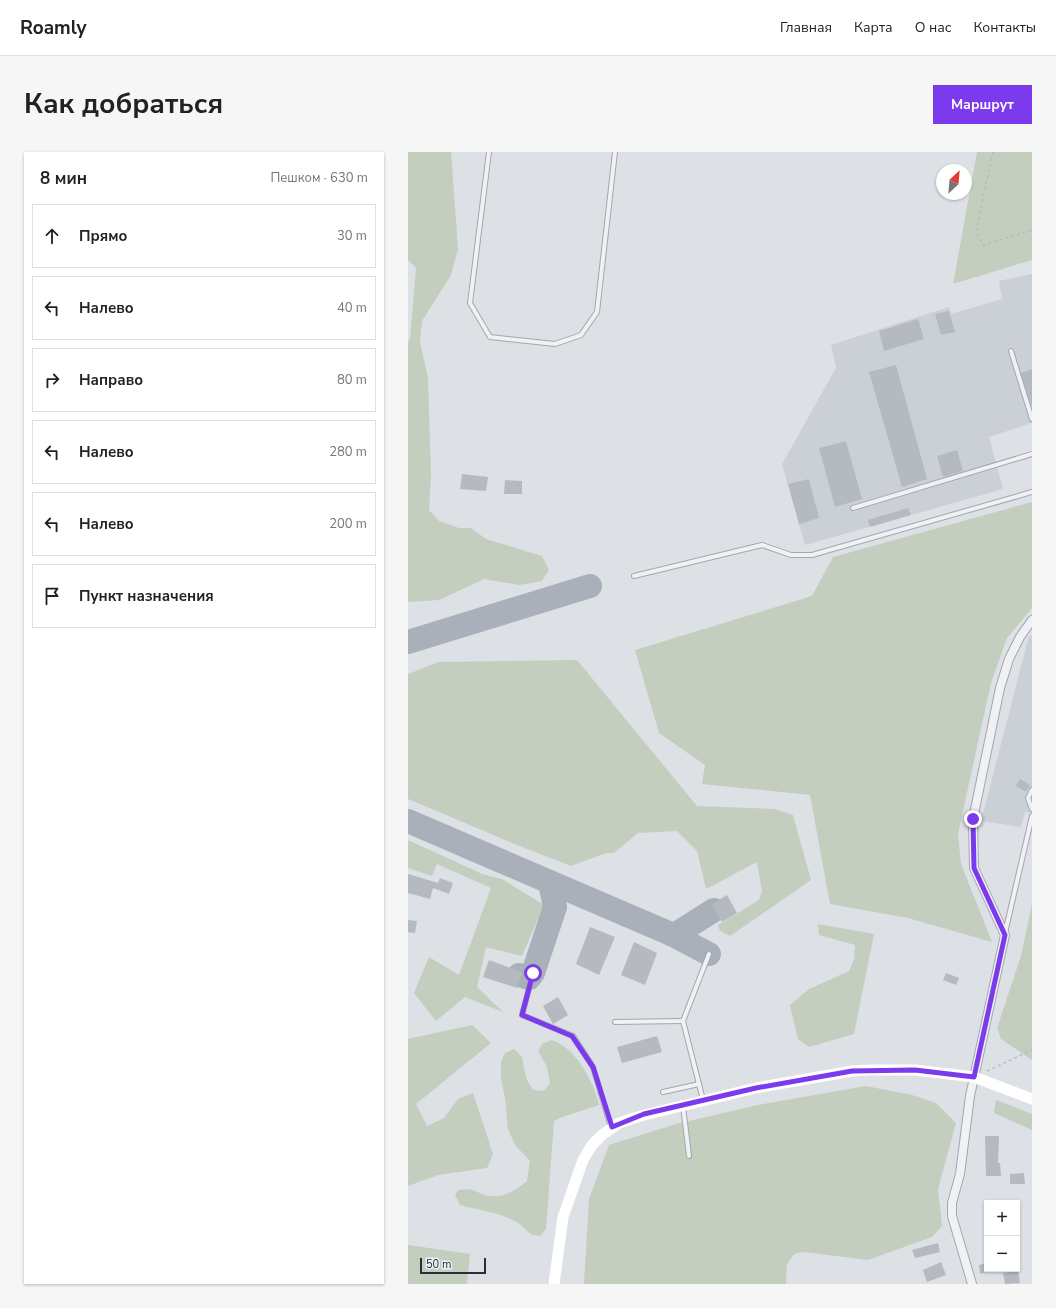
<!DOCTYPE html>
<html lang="ru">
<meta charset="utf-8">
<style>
:root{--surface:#fff;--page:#f6f6f6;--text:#222;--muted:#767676;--line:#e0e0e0;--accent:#7c3aed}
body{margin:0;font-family:"Nunito Sans",sans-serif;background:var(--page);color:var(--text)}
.controls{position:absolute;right:12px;bottom:12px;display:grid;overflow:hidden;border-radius:0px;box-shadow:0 1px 3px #0004}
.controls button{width:36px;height:36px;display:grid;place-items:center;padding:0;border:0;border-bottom:1px solid var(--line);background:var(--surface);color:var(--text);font:20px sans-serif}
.compass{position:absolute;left:528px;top:12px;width:36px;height:36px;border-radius:50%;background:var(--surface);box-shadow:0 1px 3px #0004;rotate:26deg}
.scale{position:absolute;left:12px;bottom:10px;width:66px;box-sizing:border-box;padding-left:4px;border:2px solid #282f3a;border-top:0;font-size:11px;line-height:14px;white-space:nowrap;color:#282f3a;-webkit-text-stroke:3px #eceff3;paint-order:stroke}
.stop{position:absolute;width:12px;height:12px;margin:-9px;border:3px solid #7c3aed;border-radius:50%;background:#fff}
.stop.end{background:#7c3aed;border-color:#fff;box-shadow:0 1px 4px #0008}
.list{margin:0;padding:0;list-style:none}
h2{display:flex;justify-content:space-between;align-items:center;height:52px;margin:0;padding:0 16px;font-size:17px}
h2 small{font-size:13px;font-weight:400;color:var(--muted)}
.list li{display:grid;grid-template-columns:26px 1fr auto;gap:12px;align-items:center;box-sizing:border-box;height:64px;margin:0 8px 8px;padding:0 8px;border:1px solid var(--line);border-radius:0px}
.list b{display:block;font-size:15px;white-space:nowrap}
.list em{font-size:13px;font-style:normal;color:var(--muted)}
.icon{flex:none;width:22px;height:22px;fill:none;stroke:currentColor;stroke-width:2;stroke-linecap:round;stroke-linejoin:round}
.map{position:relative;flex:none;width:624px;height:1132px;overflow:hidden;border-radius:0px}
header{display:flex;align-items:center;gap:24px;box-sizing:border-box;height:56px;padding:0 20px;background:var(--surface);border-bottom:1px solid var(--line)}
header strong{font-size:19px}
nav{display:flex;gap:22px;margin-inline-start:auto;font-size:14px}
.intro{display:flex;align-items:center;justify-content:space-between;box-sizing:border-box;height:96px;padding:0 24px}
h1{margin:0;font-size:28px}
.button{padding:10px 18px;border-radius:0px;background:var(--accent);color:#fff;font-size:14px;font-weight:700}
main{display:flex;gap:24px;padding:0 24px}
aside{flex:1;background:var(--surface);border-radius:0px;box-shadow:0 1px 3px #0004}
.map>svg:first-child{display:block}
.built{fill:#cbd0d6}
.green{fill:#c3cebf}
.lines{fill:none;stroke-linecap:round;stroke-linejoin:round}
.taxiway{stroke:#aab0b9;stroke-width:24}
.building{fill:#b5bac1}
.lane-casing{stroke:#a3a7ae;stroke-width:6}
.street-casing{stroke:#a3a7ae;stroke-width:10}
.path{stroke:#b7bbc0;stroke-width:1.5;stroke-dasharray:3 3;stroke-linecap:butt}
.lane{stroke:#eff1f4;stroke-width:4}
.street{stroke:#eff1f4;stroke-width:8}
.secondary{stroke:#fff;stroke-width:11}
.route{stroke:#7c3aed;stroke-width:5}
</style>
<header>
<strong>Roamly</strong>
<nav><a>Главная</a><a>Карта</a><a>О нас</a><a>Контакты</a></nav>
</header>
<div class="intro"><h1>Как добраться</h1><a class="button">Маршрут</a></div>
<main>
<aside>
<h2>8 мин<small>Пешком · 630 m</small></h2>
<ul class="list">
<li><svg class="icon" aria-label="ahead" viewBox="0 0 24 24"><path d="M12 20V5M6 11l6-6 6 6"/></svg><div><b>Прямо</b></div><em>30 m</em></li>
<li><svg class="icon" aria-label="left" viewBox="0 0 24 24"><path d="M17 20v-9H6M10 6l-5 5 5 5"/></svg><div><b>Налево</b></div><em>40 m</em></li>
<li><svg class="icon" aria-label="right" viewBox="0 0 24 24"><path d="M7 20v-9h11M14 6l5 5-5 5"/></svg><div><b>Направо</b></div><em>80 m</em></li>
<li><svg class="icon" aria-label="left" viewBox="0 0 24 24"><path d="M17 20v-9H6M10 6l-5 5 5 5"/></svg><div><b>Налево</b></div><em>280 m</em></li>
<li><svg class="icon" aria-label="left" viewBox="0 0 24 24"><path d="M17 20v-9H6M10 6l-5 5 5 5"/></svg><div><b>Налево</b></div><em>200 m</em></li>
<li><svg class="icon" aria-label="arrive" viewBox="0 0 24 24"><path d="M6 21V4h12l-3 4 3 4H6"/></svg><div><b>Пункт назначения</b></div></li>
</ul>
</aside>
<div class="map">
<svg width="624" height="1132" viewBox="0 0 624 1132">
<rect width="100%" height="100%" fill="#dde0e5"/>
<g class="built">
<path d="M624 122V271L581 285 595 337 397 393 374 312 428 216 423 193 541 155 543 162 594 147 591 129Z"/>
<path d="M621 484H624V661L617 660 613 675 573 669Z"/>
</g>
<g class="green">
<path d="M0 0H43L50 97 43 123 14 169 12 190 20 226 23 323 21 358 31 369 51 376H63L78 387 134 404 141 418 134 429 111 433 76 427 31 448 0 450V191L2 186 8 116 0 108Z"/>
<path d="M569 0H624V108L545 132Z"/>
<path d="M624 350V456L599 486 583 531 550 682 553 712 584 790 500 766 422 752 402 643 294 632 297 613 251 581 227 498 404 444 425 405Z"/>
<path d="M169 508 289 654 366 657 385 663 403 728 322 784 312 779 310 773 351 748 354 739 349 710 298 737 289 699 269 679 230 681 206 701H198L163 714 109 693 0 647V522L31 510Z"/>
<path d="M0 688 74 722 94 727 136 753 114 804 78 795 69 835 95 860 57 845 28 869 6 841 21 805 51 823 83 736 29 712 24 724 0 716Z"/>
<path d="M624 752V908L593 887 589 876 613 804Z"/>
<path d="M410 772 466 782 446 882 401 895 390 887 382 853 401 837 441 819 446 808 447 793 411 783Z"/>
<path d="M64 873 83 891 8 952 19 974 36 966 50 947 65 941 85 1002 79 1016 30 1023 0 1034V887Z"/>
<path d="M144 888C168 896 186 930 191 953L154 965 146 969 138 1077 132 1084 122 1082C106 1061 76 1060 52 1053L47 1043 50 1038C67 1035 67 1041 81 1044 96 1046 108 1038 119 1029L122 1009 107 993 100 977 97 946 93 926V910L97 901 106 897 114 905 118 926 125 938 136 939 142 931 139 915 130 899 134 892Z"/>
<path d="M458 934 504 943 528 951 548 971 530 1037 534 1074 524 1085 460 1108 396 1100 386 1102 379 1112 378 1132H176L181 1047 201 993 268 972 350 953Z"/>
<path d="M588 948 624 962V978L586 961Z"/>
<path d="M0 1093 62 1102 59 1132H0Z"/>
</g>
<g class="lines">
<g class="taxiway">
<path d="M0 490 182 434"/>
<path d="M0 669 263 782 301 802"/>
<path d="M263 782H268L306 758"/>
<path d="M111 823 121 826 125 821 147 755 142 731"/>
</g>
</g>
<g class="building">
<path d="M541 159 547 180 533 183 527 162Z"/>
<path d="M510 167 516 187 476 199 471 179Z"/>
<path d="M488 213 519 327 494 335 461 220Z"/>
<path d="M624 217V253H623L613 221Z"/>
<path d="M438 289 454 347 427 355 411 296Z"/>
<path d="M549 298 555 319 535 325 529 304Z"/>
<path d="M54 322 80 325 78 339 52 337Z"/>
<path d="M401 327 411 366 391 372 380 332Z"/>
<path d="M97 328 114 329V342H96Z"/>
<path d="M500 356 503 363 462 375 460 368Z"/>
<path d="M612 627 622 633 618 640 608 634Z"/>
<path d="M0 722 30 731 32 726 45 731 41 742 25 736 22 747 0 741Z"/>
<path d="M319 743 329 761 314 770 304 752Z"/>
<path d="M0 768 9 769 7 781 0 780Z"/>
<path d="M182 775 207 785 191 823 168 812Z"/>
<path d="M226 790 249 801 237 833 213 823Z"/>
<path d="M81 808 114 820 109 836 75 825Z"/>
<path d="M538 821 551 826 548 833 535 828Z"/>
<path d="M150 845 160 863 145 872 135 854Z"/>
<path d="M249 884 254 900 214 911 209 895Z"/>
<path d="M577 984H591L590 1011H592L593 1024H578Z"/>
<path d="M616 1021 617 1032H602V1022Z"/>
<path d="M530 1091 532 1100 507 1106 504 1098Z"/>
<path d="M533 1110 538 1123 519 1130 515 1118Z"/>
<path d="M579 1111V1120L572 1122 571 1113Z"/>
<path d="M610 1119 612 1131 597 1132 595 1121Z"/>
</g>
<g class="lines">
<g class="lane-casing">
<g id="lane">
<path d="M81 0 62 151 82 185 147 192 173 183 189 160 207 0"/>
<path d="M603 199 624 267"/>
<path d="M445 356 624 302"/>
<path d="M226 424 354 393 383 403H404L624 340"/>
<path d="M624 638 620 646 624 657"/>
<path d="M597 781 624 664"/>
<path d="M125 821 114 863 165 884 185 915 203 975"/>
<path d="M207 870 275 869"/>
<path d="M255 940 291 932"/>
<path d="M295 948 275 869 301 802"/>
<path d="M275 954 281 1004"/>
</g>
</g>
<g class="street-casing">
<path id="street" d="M564 1132 544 1064V1051L552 1022 562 944 597 783 566 716 565 667 592 536 601 507 612 485 624 468"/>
</g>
<g class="path">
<path d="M585 0 568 79 575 93 624 78"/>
<path d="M579 919 624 898"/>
</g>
<use href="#lane" class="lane"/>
<use href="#street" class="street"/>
<path class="secondary" d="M146 1132 155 1065 175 1008 184 993 194 983 211 971 236 963 348 936 444 919 462 918H507L566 925 624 947"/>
</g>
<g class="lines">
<path class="route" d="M125 821 114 863 164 884 185 915 204 975 236 962 348 936 444 919 507 918 566 925 597 783 566 716 565 667"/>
</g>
</svg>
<div class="controls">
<button>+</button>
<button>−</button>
</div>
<svg class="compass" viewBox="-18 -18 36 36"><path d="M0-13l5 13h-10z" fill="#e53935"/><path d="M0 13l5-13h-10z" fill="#767676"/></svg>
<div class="scale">50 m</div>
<div class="stop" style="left:125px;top:821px"></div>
<div class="stop end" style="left:565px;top:667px"></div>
</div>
</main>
